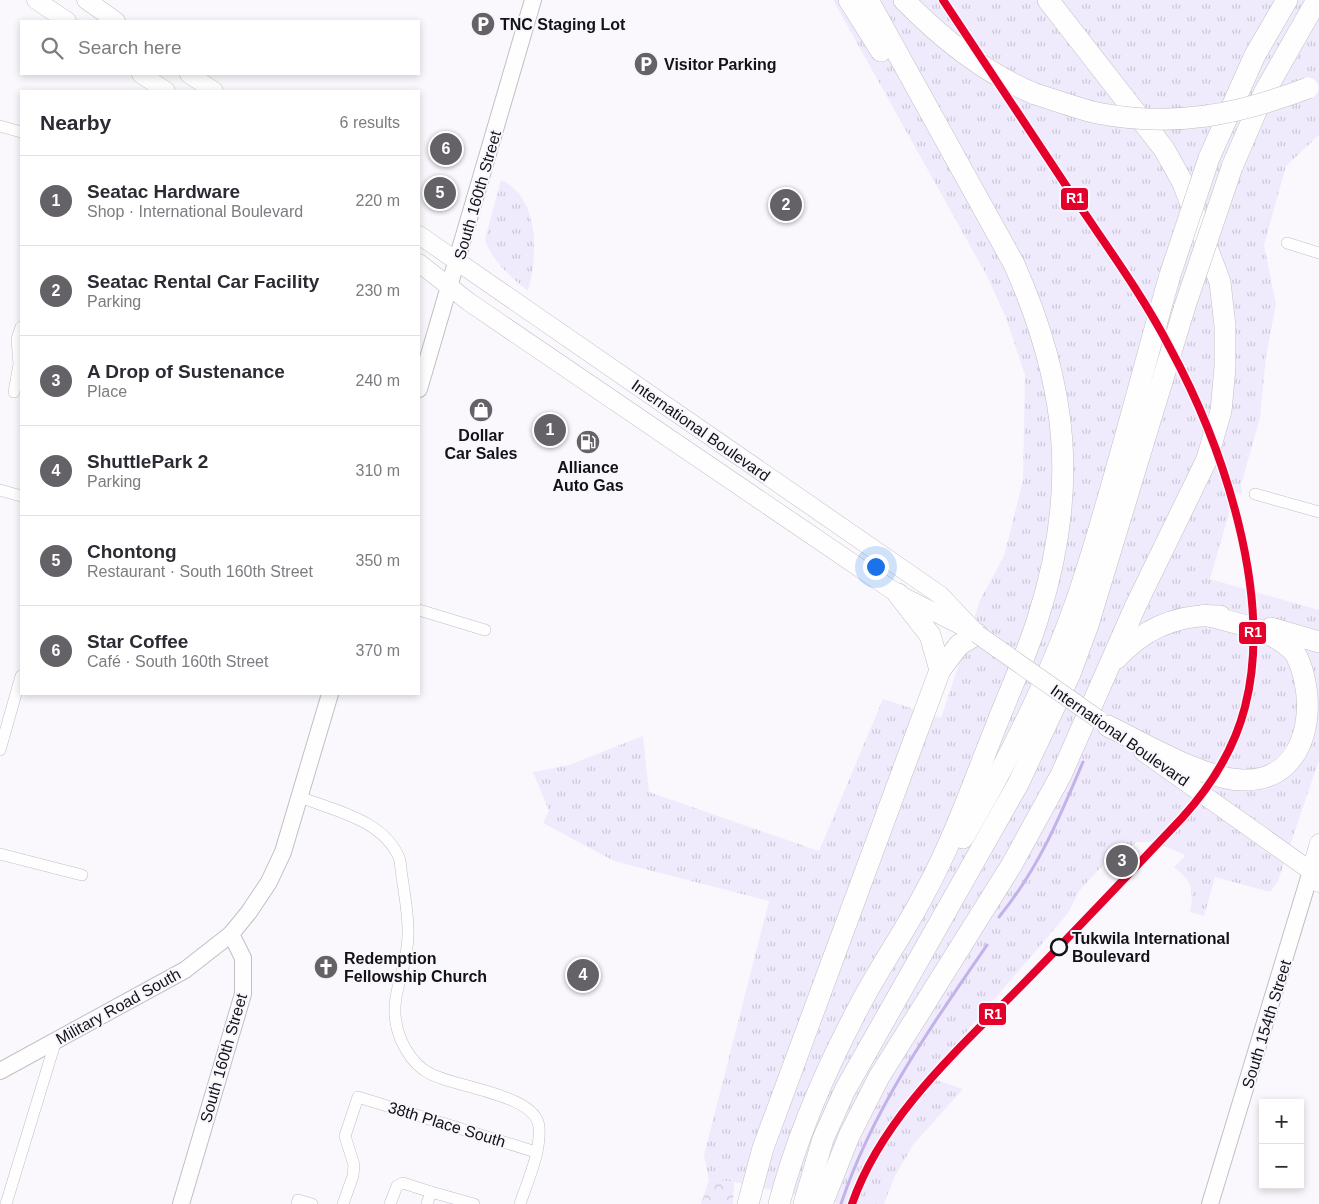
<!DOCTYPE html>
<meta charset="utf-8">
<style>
:root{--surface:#fff;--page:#f2f2f3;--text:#2b2b33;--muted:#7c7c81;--line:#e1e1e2;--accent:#646267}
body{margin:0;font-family:Helvetica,sans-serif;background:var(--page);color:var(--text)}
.controls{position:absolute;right:15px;bottom:15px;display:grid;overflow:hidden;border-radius:0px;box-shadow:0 2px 8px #0003}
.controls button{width:45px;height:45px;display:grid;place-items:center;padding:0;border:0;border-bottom:1px solid var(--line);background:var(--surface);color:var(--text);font:25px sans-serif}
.you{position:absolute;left:875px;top:566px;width:18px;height:18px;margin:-12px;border:4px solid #fff;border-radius:50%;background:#1a73e8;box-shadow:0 0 0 8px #1a73e833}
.badge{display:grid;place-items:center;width:32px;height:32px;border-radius:50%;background:var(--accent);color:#fff;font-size:16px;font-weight:700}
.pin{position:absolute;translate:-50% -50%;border:2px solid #fff;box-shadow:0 1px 5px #0006}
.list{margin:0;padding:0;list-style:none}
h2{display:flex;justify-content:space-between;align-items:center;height:65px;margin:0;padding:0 20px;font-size:21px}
h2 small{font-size:16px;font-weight:400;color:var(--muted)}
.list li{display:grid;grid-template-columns:32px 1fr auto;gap:15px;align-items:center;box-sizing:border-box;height:90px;padding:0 20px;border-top:1px solid var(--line)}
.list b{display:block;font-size:19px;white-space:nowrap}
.list p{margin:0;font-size:16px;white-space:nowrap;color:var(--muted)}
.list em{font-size:16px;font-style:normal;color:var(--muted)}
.icon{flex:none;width:28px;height:28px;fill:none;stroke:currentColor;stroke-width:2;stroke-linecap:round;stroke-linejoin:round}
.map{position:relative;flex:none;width:1319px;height:1204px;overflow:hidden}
.search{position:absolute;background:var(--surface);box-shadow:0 2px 8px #0003;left:20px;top:20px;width:400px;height:55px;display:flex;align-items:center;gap:12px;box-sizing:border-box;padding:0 18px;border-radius:0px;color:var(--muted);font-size:19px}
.panel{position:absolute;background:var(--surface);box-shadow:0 2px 8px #0003;left:20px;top:90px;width:400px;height:605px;border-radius:0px}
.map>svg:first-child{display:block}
.grass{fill:url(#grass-tufts)}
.forest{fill:url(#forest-crowns)}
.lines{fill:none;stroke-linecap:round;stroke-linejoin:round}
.stream{stroke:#c3b1e9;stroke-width:3}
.street-casing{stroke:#c0bfc3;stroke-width:12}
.secondary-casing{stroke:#c0bfc3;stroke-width:18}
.primary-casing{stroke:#c0bfc3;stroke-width:19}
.highway-casing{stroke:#c0bfc3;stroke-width:22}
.street{stroke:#fefeff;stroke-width:11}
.secondary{stroke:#fefeff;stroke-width:16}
.primary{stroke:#fefeff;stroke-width:18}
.highway{stroke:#fefeff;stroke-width:21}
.primary-bridge-casing{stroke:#c0bfc3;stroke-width:19;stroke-linecap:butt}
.highway-bridge-casing{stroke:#c0bfc3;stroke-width:22;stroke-linecap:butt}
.primary-bridge{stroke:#fefeff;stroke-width:18}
.highway-bridge{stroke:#fefeff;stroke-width:21}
.rail-1-casing{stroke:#f9f7fe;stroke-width:11}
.rail-1{stroke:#e4002b;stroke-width:8}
.stop-dot{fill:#f9f7fe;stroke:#131216;stroke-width:2.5}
.labels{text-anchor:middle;stroke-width:4;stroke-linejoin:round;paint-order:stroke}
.poi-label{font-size:16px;font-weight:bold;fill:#131216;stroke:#f9f7fe;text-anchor:start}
.street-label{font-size:16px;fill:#131216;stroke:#f9f7fe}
.stop-label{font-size:16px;font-weight:bold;fill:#131216;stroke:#f9f7fe;text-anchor:start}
.line-badge{stroke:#f9f7fe;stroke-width:2}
.badge-label{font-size:14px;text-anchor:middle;font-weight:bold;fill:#fff}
</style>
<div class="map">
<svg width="1319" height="1204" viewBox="0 0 1319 1204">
<defs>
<pattern id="grass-tufts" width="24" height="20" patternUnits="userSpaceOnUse" patternTransform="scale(1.25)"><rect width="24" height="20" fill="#f0ebfc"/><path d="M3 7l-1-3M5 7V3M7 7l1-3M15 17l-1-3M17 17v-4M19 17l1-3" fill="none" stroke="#cdc8d7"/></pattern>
<pattern id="forest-crowns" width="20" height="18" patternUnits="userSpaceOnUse" patternTransform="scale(1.25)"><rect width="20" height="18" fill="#f0ebfc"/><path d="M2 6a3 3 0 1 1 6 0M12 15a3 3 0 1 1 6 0" fill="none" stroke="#cdc8d7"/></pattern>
</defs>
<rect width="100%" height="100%" fill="#faf8fd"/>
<g class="grass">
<path d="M833 0H1319V135L1286 166 1264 245 1276 304 1266 356 1260 418 1241 485 1242 494 1235 493 1210 579 1319 610V760L1278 881 1270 892 1215 877 1204 916 1190 912C1194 888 1192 882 1174 867L1185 856 1183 854 1154 842H1136L1124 856 1117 850 1079 891 1068 913 928 1077 963 1089 913 1145 895 1176 884 1204H839L734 1182 709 1180 704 1155 769 901 614 861 543 823 549 811 533 772 569 765 643 736 649 792 819 851 883 699 941 718 980 600 1004 556 1023 480 1025 375 1006 318 987 276Z"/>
<path d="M501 180C540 197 538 257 528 291 511 278 491 260 485 239Z"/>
</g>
<path class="forest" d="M709 1180 734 1182 733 1204H701Z"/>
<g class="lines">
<g class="stream">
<path d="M999 917C1038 869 1059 819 1083 762"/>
<path d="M841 1204C872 1110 931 1026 987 945"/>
</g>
<g class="street-casing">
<g id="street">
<path d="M0 126 21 132"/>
<path d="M1287 243 1319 253"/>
<path d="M14 392 19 364 17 339 21 327"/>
<path d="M0 490 21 496"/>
<path d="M1255 494 1319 512"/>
<path d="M419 610 485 630"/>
<path d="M0 750 21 676"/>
<path d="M300 797C335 811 385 820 400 860 402 884 409 911 408 935 408 973 384 999 401 1040 406 1051 414 1063 424 1070 448 1088 536 1092 539 1127 541 1152 528 1180 520 1204"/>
<path d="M0 854 82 875"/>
<path d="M431 1192 474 1204"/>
<path d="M6 1204 56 1040"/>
<path d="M297 1204 298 1200 312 1204"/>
<path d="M343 1204 353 1176 354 1165 345 1136 358 1097 536 1152"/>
<path d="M390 1204 397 1186 403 1183 431 1192 427 1204"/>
</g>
</g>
<g class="secondary-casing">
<g id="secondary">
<path d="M419 389 533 0"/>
<path d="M0 1071 185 970 231 934 249 912 269 882 283 852 330 694"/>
<path d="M181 1204 243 994V958L231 934"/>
<path d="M1210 1204 1311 871"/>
</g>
</g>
<g class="primary-casing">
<g id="primary">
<path d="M36 0 67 21"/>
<path d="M86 0 116 21"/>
<path d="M141 74 166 91"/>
<path d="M189 74 214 91"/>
<path d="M419 235 940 595 977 634"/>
<path d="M419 263 469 302 898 594 968 629"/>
<path d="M1143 752 1311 871 1319 883"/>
<path d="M1311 871 1319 843"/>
</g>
</g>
<g class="highway-casing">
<g id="highway">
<path d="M849 0 881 51"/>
<path d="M904 0C942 39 984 73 1035 94"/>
<path d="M1209 158 1255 55 1287 0"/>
<path d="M1232 167 1264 93 1317 0"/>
<path d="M898 594 930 635 940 670"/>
<path d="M1271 628 1319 642"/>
<path d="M1116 659C1144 628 1178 613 1220 616"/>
<path d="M1108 726C1143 743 1207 781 1245 780 1311 780 1319 698 1295 653 1274 629 1234 623 1205 615"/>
<path d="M963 838C1011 756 1055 669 1084 578 1116 478 1141 376 1170 275"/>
<path d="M748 1204 763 1148 940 670 959 645 977 634"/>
<path d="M779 1204C798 1132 828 1064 863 999 882 964 904 932 922 898 952 844 973 784 996 726 1010 690 1027 654 1038 618 1079 490 1068 385 1014 264L868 0"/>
<path d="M804 1204 823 1139 845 1090 1018 784 1070 674 1088 625 1185 306"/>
<path d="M822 1204 849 1136 879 1077 1011 866 1061 775 1136 605 1207 459 1221 411 1225 367V326L1220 282 1183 183 1164 149 1048 0"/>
</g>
</g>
<use href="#street" class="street"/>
<use href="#secondary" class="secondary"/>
<use href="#primary" class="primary"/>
<use href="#highway" class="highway"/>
<g class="primary-bridge-casing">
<path id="primary-bridge" d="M977 634 1098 719"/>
</g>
<g class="highway-bridge-casing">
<g id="highway-bridge">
<path d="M1035 94C1055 100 1076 108 1097 113 1174 128 1236 115 1308 88"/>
<path d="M1170 275 1209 158"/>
<path d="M1185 306 1232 167"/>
</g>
</g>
<use href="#primary-bridge" class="primary-bridge"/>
<use href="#highway-bridge" class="highway-bridge"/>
<g class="rail-1-casing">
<path id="rail-1" d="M852 1204C882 1116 961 1047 1025 982 1078 928 1130 873 1182 818 1211 786 1234 750 1245 707 1274 596 1223 446 1170 348 1140 290 1099 236 1063 181 1023 121 983 61 943 0"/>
</g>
<use href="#rail-1" class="rail-1"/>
</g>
<defs>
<g id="parking-disc" transform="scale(1.25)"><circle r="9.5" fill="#646267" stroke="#f9f7fe"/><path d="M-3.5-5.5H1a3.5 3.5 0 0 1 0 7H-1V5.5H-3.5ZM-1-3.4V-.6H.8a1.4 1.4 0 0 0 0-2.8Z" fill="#fff"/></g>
<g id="shop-disc" transform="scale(1.25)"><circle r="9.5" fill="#646267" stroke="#f9f7fe"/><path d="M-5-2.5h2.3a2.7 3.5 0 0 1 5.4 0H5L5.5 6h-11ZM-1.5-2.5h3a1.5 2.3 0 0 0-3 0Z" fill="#fff"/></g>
<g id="fuel-disc" transform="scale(1.25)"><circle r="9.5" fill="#646267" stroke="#f9f7fe"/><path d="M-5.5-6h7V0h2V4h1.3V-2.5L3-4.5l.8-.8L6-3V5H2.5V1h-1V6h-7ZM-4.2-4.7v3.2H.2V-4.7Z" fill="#fff"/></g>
<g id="church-disc" transform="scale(1.25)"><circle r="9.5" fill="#646267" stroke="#f9f7fe"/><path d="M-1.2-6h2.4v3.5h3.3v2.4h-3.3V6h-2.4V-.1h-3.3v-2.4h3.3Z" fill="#fff"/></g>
</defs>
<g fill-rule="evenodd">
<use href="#parking-disc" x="483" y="24"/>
<use href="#parking-disc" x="646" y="64"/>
<use href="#shop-disc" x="481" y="410"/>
<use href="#fuel-disc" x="588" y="442"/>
<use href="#church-disc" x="326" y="967"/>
</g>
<circle class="stop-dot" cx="1059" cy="947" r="8"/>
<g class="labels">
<g class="poi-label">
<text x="500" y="30">TNC Staging Lot</text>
<text x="664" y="70">Visitor Parking</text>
<text x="481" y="441" text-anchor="middle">Dollar<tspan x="481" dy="18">Car Sales</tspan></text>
<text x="588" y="473" text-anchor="middle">Alliance<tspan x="588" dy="18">Auto Gas</tspan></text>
<text x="344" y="964">Redemption<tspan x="344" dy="18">Fellowship Church</tspan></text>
</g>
<g class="street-label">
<text transform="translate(477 195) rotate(-74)" y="6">South 160th Street</text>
<text transform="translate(701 430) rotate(35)" y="6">International Boulevard</text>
<text transform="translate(1120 735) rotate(35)" y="6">International Boulevard</text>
<text transform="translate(118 1006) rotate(-29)" y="6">Military Road South</text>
<text transform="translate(1266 1024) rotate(-73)" y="6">South 154th Street</text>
<text transform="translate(223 1058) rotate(-74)" y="6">South 160th Street</text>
<text transform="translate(447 1124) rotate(17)" y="6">38th Place South</text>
</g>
<g class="stop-label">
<text x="1072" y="944">Tukwila International<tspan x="1072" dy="18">Boulevard</tspan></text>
</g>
</g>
<g class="line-badge">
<rect x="1060" y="187" width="29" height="24" rx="5" fill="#e4002b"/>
<rect x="1238" y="621" width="29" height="24" rx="5" fill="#e4002b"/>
<rect x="978" y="1002" width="29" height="24" rx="5" fill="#e4002b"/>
</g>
<g class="badge-label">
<text x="1075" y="203">R1</text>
<text x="1253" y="637">R1</text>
<text x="993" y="1019">R1</text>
</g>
</svg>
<div class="controls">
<button>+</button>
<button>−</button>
</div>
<div class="you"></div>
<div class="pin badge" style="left:550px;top:430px">1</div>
<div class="pin badge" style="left:786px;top:205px">2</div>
<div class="pin badge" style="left:1122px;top:861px">3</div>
<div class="pin badge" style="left:583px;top:975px">4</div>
<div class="pin badge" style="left:440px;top:193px">5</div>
<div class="pin badge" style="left:446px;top:149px">6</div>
<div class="search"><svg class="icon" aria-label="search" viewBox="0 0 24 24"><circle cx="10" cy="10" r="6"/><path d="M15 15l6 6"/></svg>Search here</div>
<section class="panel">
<h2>Nearby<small>6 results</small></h2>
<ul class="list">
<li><span class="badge">1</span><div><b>Seatac Hardware</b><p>Shop · International Boulevard</p></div><em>220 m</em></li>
<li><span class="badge">2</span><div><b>Seatac Rental Car Facility</b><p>Parking</p></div><em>230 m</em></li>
<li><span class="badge">3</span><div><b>A Drop of Sustenance</b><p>Place</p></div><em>240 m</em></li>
<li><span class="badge">4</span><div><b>ShuttlePark 2</b><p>Parking</p></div><em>310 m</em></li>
<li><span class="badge">5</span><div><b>Chontong</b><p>Restaurant · South 160th Street</p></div><em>350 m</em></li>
<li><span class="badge">6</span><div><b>Star Coffee</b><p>Café · South 160th Street</p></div><em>370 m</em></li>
</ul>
</section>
</div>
